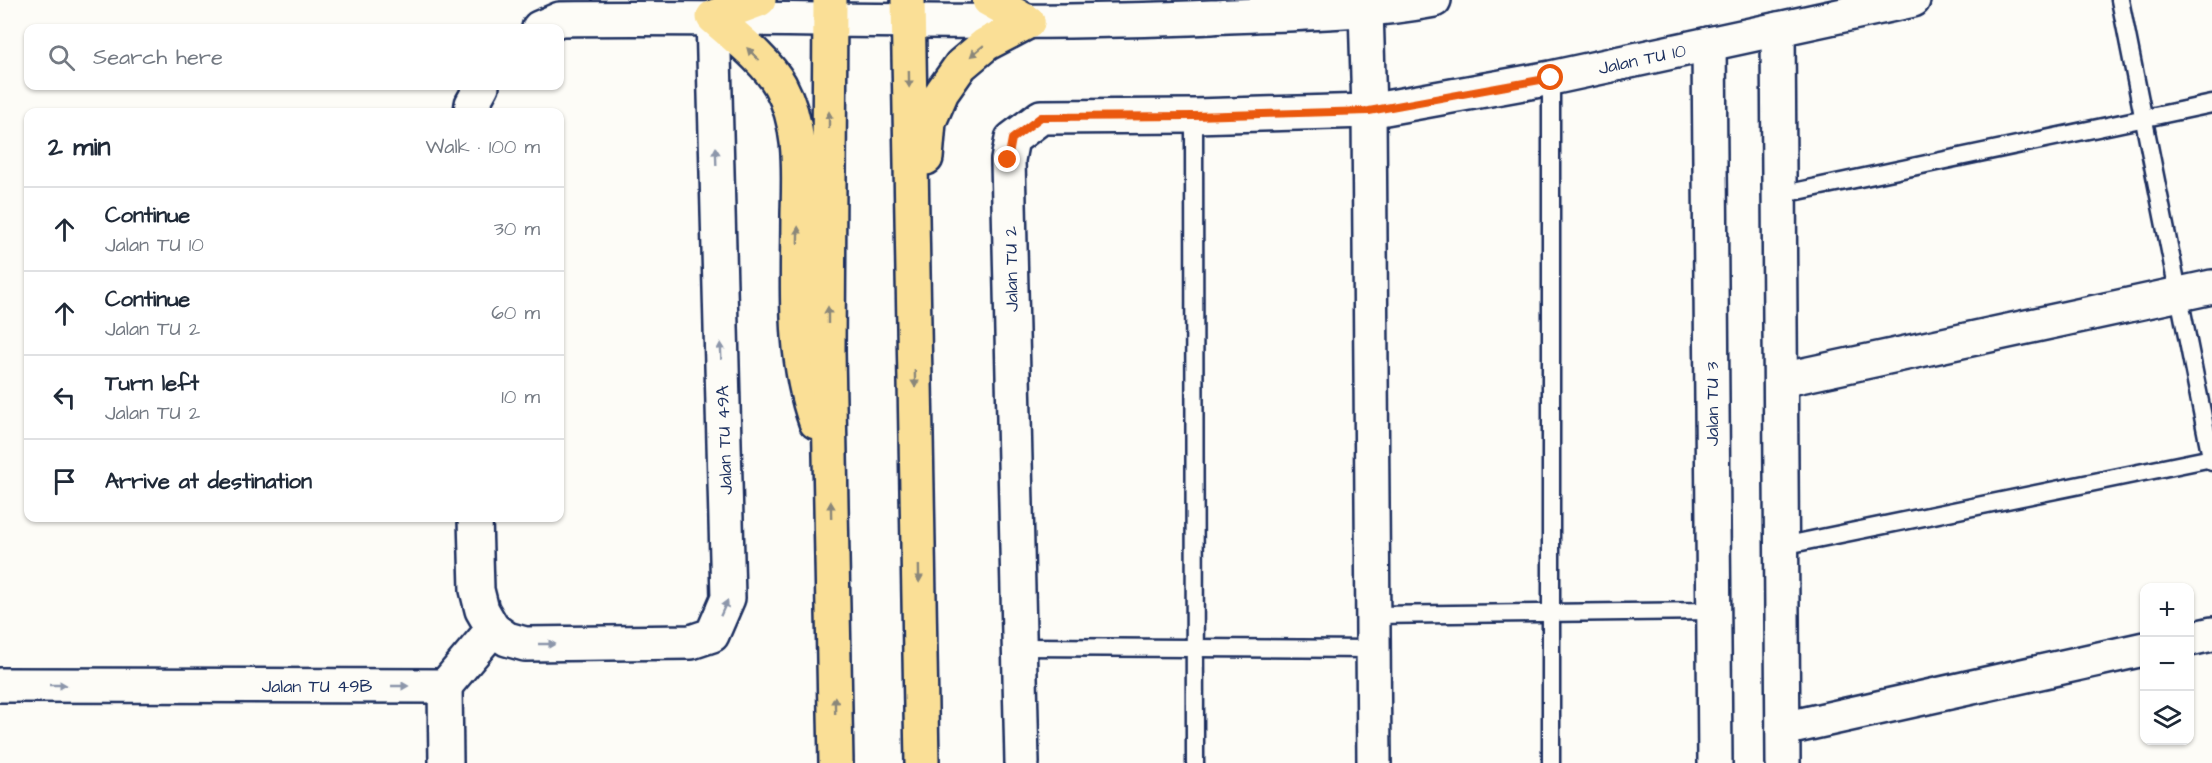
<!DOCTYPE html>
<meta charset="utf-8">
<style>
:root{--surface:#fff;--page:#f2f2f3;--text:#1f2937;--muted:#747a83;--line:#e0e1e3}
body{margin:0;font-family:"Architects Daughter",sans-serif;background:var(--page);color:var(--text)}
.controls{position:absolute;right:18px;bottom:18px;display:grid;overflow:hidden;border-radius:12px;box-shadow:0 2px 4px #0004}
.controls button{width:54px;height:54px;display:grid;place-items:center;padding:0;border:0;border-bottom:2px solid var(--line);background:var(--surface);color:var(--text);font:30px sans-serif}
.stop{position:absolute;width:18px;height:18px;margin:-14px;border:4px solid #ea580c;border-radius:50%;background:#fff}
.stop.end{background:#ea580c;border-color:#fff;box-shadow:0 2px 6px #0008}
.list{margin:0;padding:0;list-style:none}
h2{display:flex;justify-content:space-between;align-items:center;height:78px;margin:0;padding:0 24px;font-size:26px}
h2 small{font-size:20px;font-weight:400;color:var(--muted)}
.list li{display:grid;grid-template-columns:39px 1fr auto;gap:18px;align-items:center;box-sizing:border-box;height:84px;padding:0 24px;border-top:2px solid var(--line)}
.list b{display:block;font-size:22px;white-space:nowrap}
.list p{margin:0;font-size:20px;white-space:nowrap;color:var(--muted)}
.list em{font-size:20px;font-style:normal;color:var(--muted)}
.icon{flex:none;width:33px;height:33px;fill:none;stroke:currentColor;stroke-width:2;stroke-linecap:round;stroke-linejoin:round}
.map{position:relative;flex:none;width:2212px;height:763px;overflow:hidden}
.search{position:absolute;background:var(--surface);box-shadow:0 2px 4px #0004;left:24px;top:24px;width:540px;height:66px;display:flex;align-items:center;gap:15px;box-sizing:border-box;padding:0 21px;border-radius:12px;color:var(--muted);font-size:22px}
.panel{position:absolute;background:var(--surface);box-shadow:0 2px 4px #0004;left:24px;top:108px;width:540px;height:414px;border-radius:12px}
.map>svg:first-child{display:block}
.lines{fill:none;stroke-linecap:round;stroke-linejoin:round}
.service-casing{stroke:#1b2f5e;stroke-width:21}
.minor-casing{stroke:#1b2f5e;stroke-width:38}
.primary-casing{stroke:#1b2f5e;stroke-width:38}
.service{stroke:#fdfcf7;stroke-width:16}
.minor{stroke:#fdfcf7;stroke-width:33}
.primary{stroke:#fadf96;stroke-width:33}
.oneway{fill:#8a877a}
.oneway2{fill:#8c96aa}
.route{stroke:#ea580c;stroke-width:8}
.labels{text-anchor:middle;stroke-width:6;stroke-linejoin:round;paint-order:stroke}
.street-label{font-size:18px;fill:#1b2f5e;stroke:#fdfcf7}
</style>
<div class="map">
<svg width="2212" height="763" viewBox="0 0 2212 763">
<rect width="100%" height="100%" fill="#fdfcf7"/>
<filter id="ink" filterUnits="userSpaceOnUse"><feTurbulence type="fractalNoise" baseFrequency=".0167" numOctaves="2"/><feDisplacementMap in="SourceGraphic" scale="12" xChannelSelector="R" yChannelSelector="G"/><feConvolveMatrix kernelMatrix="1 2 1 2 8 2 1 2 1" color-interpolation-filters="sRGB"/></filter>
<g filter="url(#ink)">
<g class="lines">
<g class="service-casing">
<g id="service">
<path d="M2120 0 2212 462"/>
<path d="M1551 78V763"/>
<path d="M1194 116 1195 763"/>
<path d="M1779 195 2212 104"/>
<path d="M1782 546 2212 458"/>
<path d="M1373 615 1714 611"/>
<path d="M1020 647 1374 649"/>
</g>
</g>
<g class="minor-casing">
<g id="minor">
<path d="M1366 9 1369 111 1374 763"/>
<path d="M539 28 560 19C778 16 995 27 1212 17 1286 13 1361 14 1434 0"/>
<path d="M1778 29 1783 763"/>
<path d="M1709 44 1715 763"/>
<path d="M471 112 472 104 482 86"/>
<path d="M1781 380 2212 287"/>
<path d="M493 629 507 639 525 644 691 642 712 635 728 598 713 17"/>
<path d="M2190 639 2212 634"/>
<path d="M0 685 445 686"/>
<path d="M445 686 493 629 482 610 477 590 475 518"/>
<path d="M445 686 446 763"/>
<path d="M1783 729 2144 649"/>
<path d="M1022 763 1008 160 1012 139 1041 117 1194 116 1369 111 1551 78 1913 0"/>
</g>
</g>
<g class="primary-casing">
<g id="primary">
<path d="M759 0 713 17C734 36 766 60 780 85 802 126 799 169 798 214 798 283 792 356 816 422"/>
<path d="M830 0 828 352 836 763"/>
<path d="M908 0 922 763"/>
<path d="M989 0 1028 22"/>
<path d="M926 158 929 122 942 92 961 65 986 44 1028 22"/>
</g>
</g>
<use href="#service" class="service"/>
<use href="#minor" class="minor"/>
<use href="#primary" class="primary"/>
</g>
<defs><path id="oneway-solid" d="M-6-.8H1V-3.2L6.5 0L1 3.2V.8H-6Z" transform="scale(1.5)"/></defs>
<g class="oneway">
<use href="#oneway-solid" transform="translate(977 51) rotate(140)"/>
<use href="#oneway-solid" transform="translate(753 54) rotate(-135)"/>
<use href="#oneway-solid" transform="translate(909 79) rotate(89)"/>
<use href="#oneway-solid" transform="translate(829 120) rotate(-90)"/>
<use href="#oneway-solid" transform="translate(798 235) rotate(-89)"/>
<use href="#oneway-solid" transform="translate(828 315) rotate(-90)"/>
<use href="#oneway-solid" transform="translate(915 379) rotate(89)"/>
<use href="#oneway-solid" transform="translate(831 510) rotate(-91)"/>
<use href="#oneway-solid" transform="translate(919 574) rotate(89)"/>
<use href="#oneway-solid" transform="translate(835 705) rotate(-91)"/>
</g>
<g class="oneway2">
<use href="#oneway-solid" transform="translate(716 156) rotate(-92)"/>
<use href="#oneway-solid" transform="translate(721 351) rotate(-92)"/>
<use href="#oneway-solid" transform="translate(724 608) rotate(-66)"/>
<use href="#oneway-solid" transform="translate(547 644)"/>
<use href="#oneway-solid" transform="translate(58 685)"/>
<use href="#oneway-solid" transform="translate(400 686)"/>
</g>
</g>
<g class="lines" filter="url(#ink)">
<path class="route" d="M1008 160 1012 139 1041 117 1194 116 1369 111 1551 78"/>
</g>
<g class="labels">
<g class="street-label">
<text transform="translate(1642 59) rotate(-12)" y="6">Jalan TU 10</text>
<text transform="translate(1011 269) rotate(-91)" y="6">Jalan TU 2</text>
<text transform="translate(1712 404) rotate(-90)" y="6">Jalan TU 3</text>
<text transform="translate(724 440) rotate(-92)" y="6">Jalan TU 49A</text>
<text x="317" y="692">Jalan TU 49B</text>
</g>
</g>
</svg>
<div class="controls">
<button>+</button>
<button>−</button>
<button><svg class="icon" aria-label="layers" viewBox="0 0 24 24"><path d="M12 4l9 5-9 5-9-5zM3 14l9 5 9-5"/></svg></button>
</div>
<div class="stop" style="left:1551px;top:78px"></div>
<div class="stop end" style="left:1008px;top:160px"></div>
<div class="search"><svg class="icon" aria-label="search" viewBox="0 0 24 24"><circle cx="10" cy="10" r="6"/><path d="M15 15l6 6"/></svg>Search here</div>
<section class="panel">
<h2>2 min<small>Walk · 100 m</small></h2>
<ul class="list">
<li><svg class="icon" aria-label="ahead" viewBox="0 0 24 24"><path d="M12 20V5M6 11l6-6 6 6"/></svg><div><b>Continue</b><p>Jalan TU 10</p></div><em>30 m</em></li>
<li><svg class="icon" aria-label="ahead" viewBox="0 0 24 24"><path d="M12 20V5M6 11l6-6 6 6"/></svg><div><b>Continue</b><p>Jalan TU 2</p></div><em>60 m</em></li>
<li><svg class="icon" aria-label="left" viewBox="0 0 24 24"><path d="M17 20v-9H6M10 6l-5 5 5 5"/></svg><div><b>Turn left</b><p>Jalan TU 2</p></div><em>10 m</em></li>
<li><svg class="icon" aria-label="arrive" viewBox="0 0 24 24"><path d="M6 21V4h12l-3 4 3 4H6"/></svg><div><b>Arrive at destination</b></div></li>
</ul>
</section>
</div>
